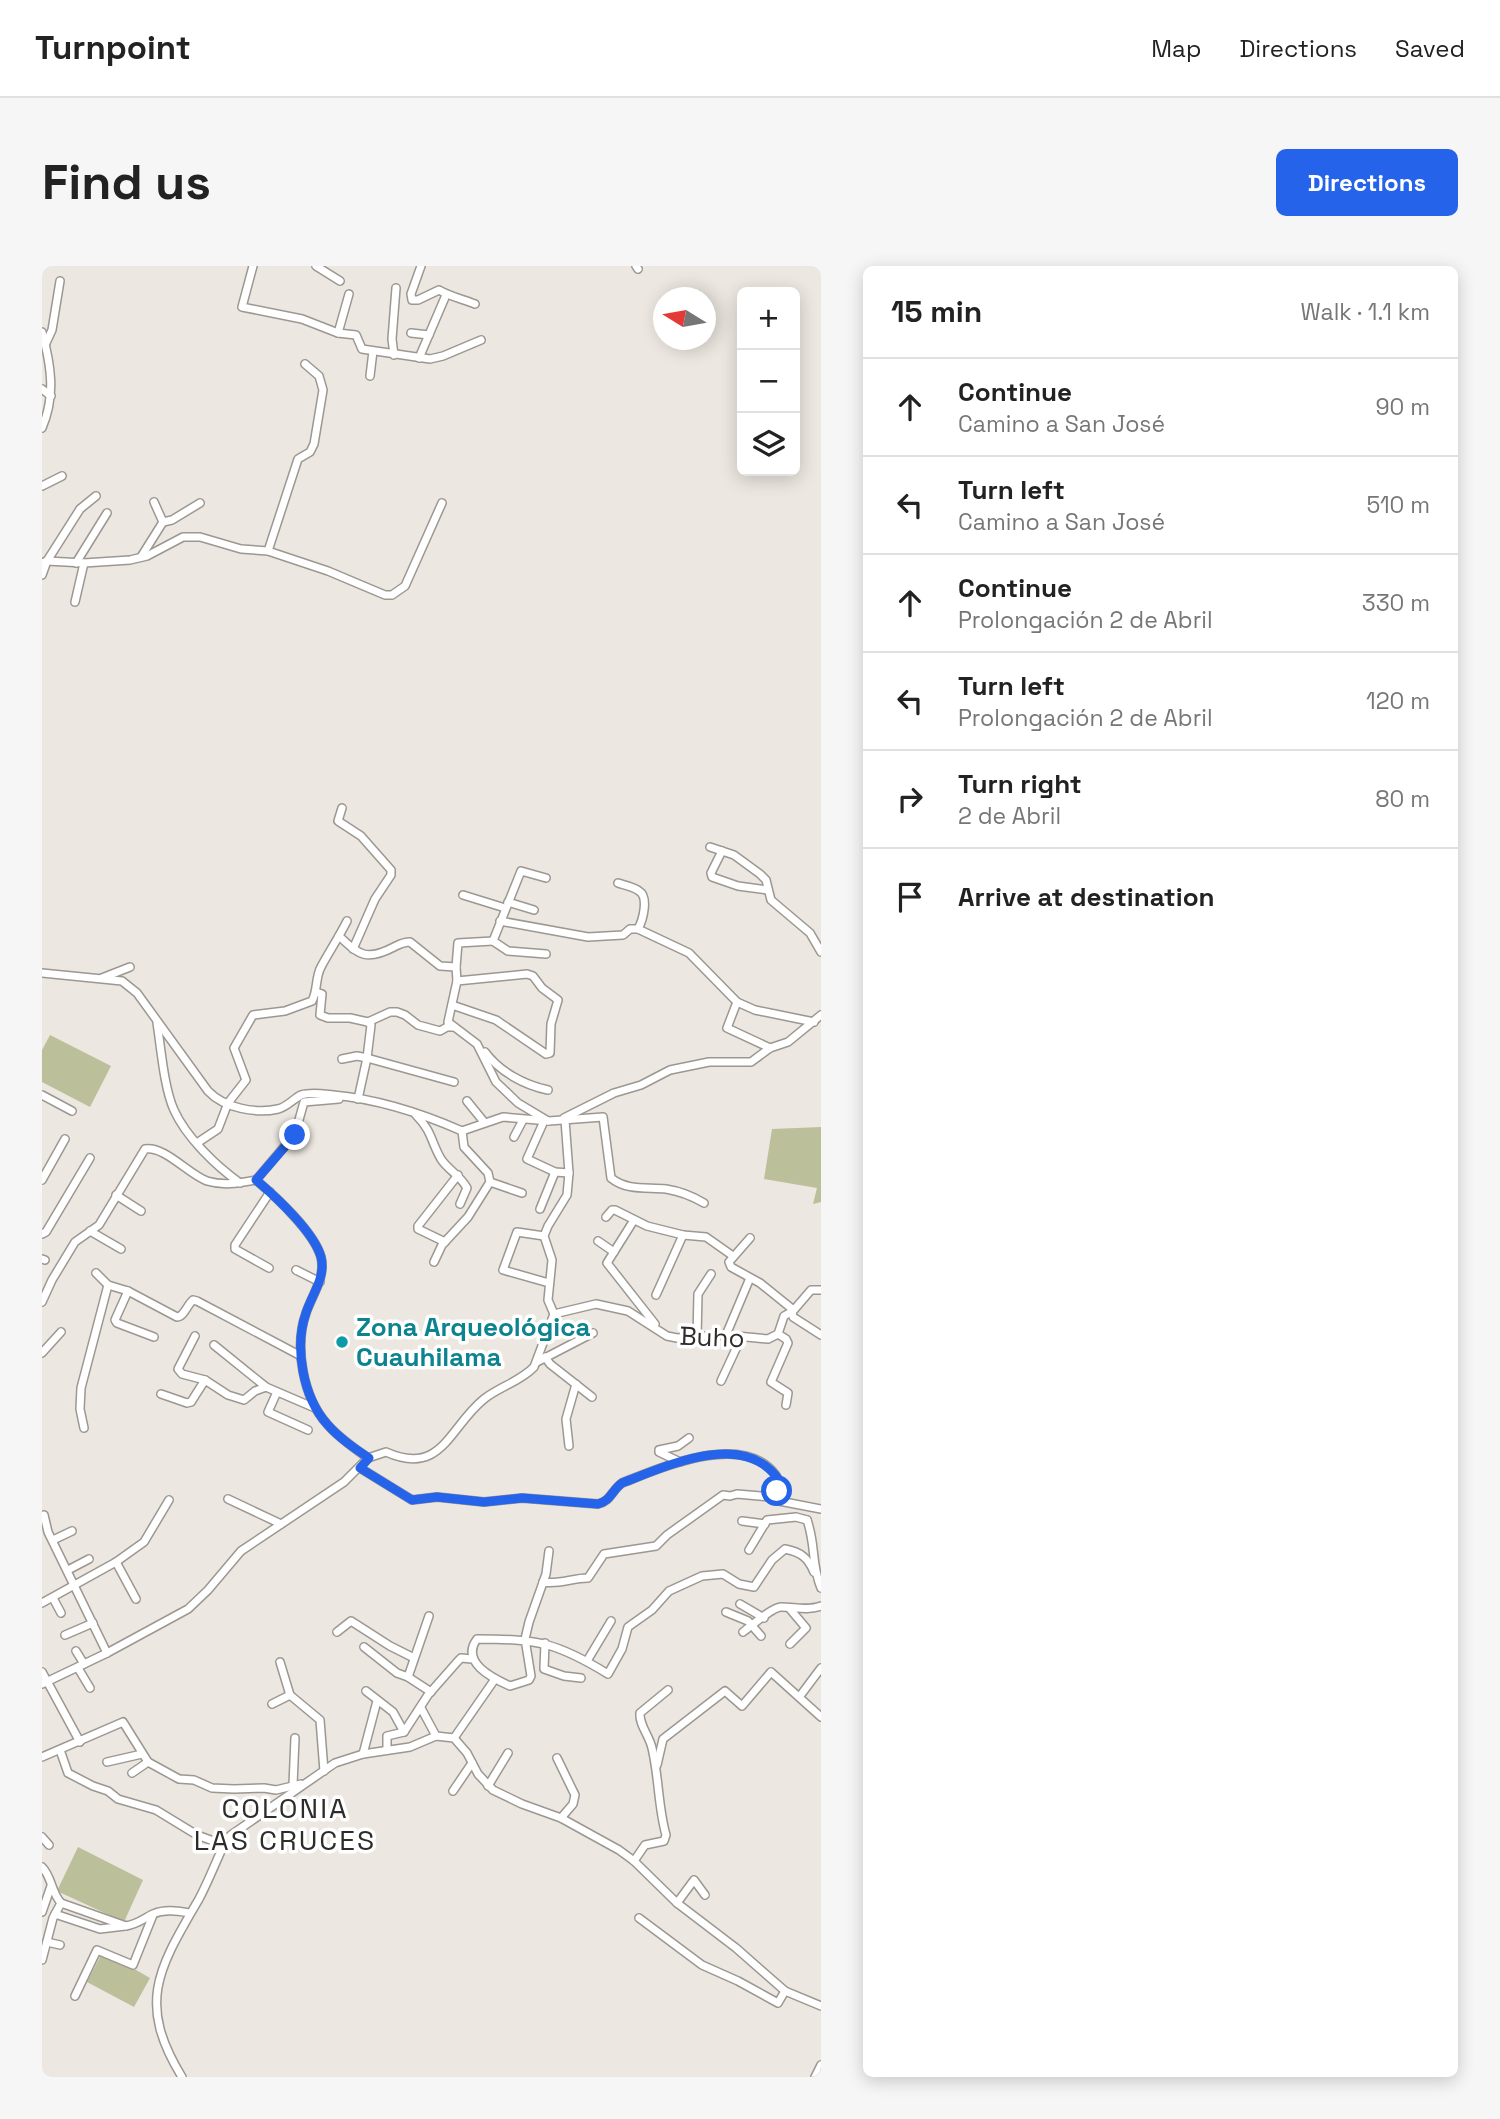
<!DOCTYPE html>
<meta charset="utf-8">
<style>
:root{--surface:#fff;--page:#f6f6f6;--text:#222;--muted:#767676;--line:#e0e0e0;--accent:#2563eb}
body{margin:0;font-family:"Space Grotesk",sans-serif;background:var(--page);color:var(--text)}
.controls{position:absolute;right:21px;top:21px;display:grid;overflow:hidden;border-radius:10px;box-shadow:0 4px 18px #0003}
.controls button{width:63px;height:63px;display:grid;place-items:center;padding:0;border:0;border-bottom:2px solid var(--line);background:var(--surface);color:var(--text);font:35px sans-serif}
.compass{position:absolute;left:611px;top:21px;width:63px;height:63px;border-radius:50%;background:var(--surface);box-shadow:0 4px 18px #0003;rotate:281deg}
.stop{position:absolute;width:21px;height:21px;margin:-16px;border:5px solid #2563eb;border-radius:50%;background:#fff}
.stop.end{background:#2563eb;border-color:#fff;box-shadow:0 2px 7px #0008}
.list{margin:0;padding:0;list-style:none}
h2{display:flex;justify-content:space-between;align-items:center;height:91px;margin:0;padding:0 28px;font-size:30px}
h2 small{font-size:23px;font-weight:400;color:var(--muted)}
.list li{display:grid;grid-template-columns:46px 1fr auto;gap:21px;align-items:center;box-sizing:border-box;height:98px;padding:0 28px;border-top:2px solid var(--line)}
.list b{display:block;font-size:26px;white-space:nowrap}
.list p{margin:0;font-size:23px;white-space:nowrap;color:var(--muted)}
.list em{font-size:23px;font-style:normal;color:var(--muted)}
.icon{flex:none;width:38px;height:38px;fill:none;stroke:currentColor;stroke-width:2;stroke-linecap:round;stroke-linejoin:round}
.map{position:relative;flex:none;width:779px;height:1811px;overflow:hidden;border-radius:10px}
header{display:flex;align-items:center;gap:42px;box-sizing:border-box;height:98px;padding:0 35px;background:var(--surface);border-bottom:2px solid var(--line)}
header strong{font-size:33px}
nav{display:flex;gap:38px;margin-inline-start:auto;font-size:24px}
.intro{display:flex;align-items:center;justify-content:space-between;box-sizing:border-box;height:168px;padding:0 42px}
h1{margin:0;font-size:49px}
.button{padding:18px 32px;border-radius:10px;background:var(--accent);color:#fff;font-size:24px;font-weight:700}
main{display:flex;gap:42px;padding:0 42px}
aside{flex:1;background:var(--surface);border-radius:10px;box-shadow:0 4px 18px #0003}
.map>svg:first-child{display:block}
.green{fill:#bbc09a}
.lines{fill:none;stroke-linecap:round;stroke-linejoin:round}
.minor-casing{stroke:#9c9791;stroke-width:10}
.minor{stroke:#fff;stroke-width:7}
.route{stroke:#2563eb;stroke-width:9}
.culture-dot{fill:#0f9aa8;stroke:#fff;stroke-width:2.5}
.labels{text-anchor:middle;stroke-width:7;stroke-linejoin:round;paint-order:stroke}
.culture-label{font-size:26px;font-weight:bold;fill:#0d838f;stroke:#fff;text-anchor:start}
.street-label{font-size:26px;fill:#2e2c2a;stroke:#fff}
.neighbourhood-label{font-size:28px;letter-spacing:2px;fill:#2e2c2a;stroke:#fff}
</style>
<header>
<strong>Turnpoint</strong>
<nav><a>Map</a><a>Directions</a><a>Saved</a></nav>
</header>
<div class="intro"><h1>Find us</h1><a class="button">Directions</a></div>
<main>
<div class="map">
<svg width="779" height="1811" viewBox="0 0 779 1811">
<rect width="100%" height="100%" fill="#ece7e0"/>
<g class="green">
<path d="M8 769 69 800 48 841 0 816V784Z"/>
<path d="M779 861V936L771 938 775 922 722 913 730 863Z"/>
<path d="M36 1581 101 1614 82 1656 15 1625Z"/>
<path d="M61 1685 108 1712 92 1741 45 1716Z"/>
</g>
<g class="lines">
<g class="minor-casing">
<g id="minor">
<path d="M211 0 200 41 260 53 296 67 314 69 320 83 388 93 401 90 439 74"/>
<path d="M274 0 298 15"/>
<path d="M379 0 369 28 370 34H376L397 24C407 30 420 33 433 38"/>
<path d="M594 0 596 3"/>
<path d="M0 66C9 99 14 129 0 162"/>
<path d="M296 67 307 28"/>
<path d="M369 67 387 69"/>
<path d="M4 77 10 64 18 15"/>
<path d="M352 89 350 73 354 22"/>
<path d="M377 92 404 29"/>
<path d="M328 110 331 85"/>
<path d="M0 123 9 130"/>
<path d="M0 220 20 210"/>
<path d="M121 256 130 254 158 237"/>
<path d="M226 285 256 193 268 186 272 178 281 124 277 110 263 98"/>
<path d="M99 291 121 256 112 236"/>
<path d="M5 295 42 297 88 294 105 290 141 271H158L199 283 226 285 286 305 343 329H350L363 320 400 237"/>
<path d="M5 295 38 243 54 230"/>
<path d="M0 297 5 295 0 309"/>
<path d="M34 297 65 247"/>
<path d="M33 336 42 297"/>
<path d="M300 542 296 555 319 570 349 604V609L333 633 311 683"/>
<path d="M668 581 692 589 718 608 724 614 729 634 768 667 779 686"/>
<path d="M680 585 669 607 670 611 696 620 726 624"/>
<path d="M576 617C582 619 592 621 597 625 607 631 601 654 596 663L647 687 695 736 713 744 772 756"/>
<path d="M421 629 463 642"/>
<path d="M466 636 492 644"/>
<path d="M458 655 546 671 581 669 588 663H596"/>
<path d="M297 670C318 690 325 695 352 681 358 678 361 676 368 676L398 700 414 701"/>
<path d="M451 675 416 677 414 701 415 715 406 756 435 778 454 816 476 837 506 855"/>
<path d="M504 688 466 685 451 675 479 605 504 612"/>
<path d="M0 707 80 715 95 727 166 825C182 842 214 848 236 843 245 841 251 833 259 829 269 826 281 828 291 829 335 833 379 847 420 865L461 851 507 855 561 851 569 912C585 925 605 921 624 923 637 925 650 930 662 937"/>
<path d="M60 712 88 701"/>
<path d="M274 726 280 728 278 749 286 752H308L326 756 329 759 325 792 316 833"/>
<path d="M695 736 685 762 728 782"/>
<path d="M410 739 454 754 504 788 508 787 509 758 516 734 500 722 491 710 485 708 415 715"/>
<path d="M326 756 348 746H355L363 749 376 759 398 765 405 761H411"/>
<path d="M115 757C119 782 122 822 132 844 144 871 174 900 198 917"/>
<path d="M443 786C458 806 482 819 506 824"/>
<path d="M300 793 315 790 325 792 412 816"/>
<path d="M0 829 30 845"/>
<path d="M425 835 442 856"/>
<path d="M374 849C390 865 389 876 399 893 406 904 418 909 425 922L418 938"/>
<path d="M522 852 572 827 599 819 628 804 667 796H709L728 782 746 776 779 749"/>
<path d="M523 854 527 907"/>
<path d="M502 855 485 893 513 906 527 907 525 929 506 960 502 970 510 994 506 1034 512 1048"/>
<path d="M472 871 481 854"/>
<path d="M155 877 176 863 186 837 204 814 192 782 211 749 243 745 270 735C276 724 273 712 279 701 287 686 297 671 305 655"/>
<path d="M0 914 23 873"/>
<path d="M214 914C234 931 272 966 279 991 284 1011 270 1029 264 1047 252 1081 261 1131 285 1158 297 1172 312 1182 326 1192"/>
<path d="M214 914 253 868 262 836 297 833"/>
<path d="M448 916 480 927"/>
<path d="M74 929 99 945"/>
<path d="M498 943 513 906"/>
<path d="M564 951 570 944H573L605 960 641 969 664 971 691 990"/>
<path d="M592 954 565 997 613 1058"/>
<path d="M48 965 79 983"/>
<path d="M0 968 4 966 48 892"/>
<path d="M502 970 475 966 461 1004 507 1017"/>
<path d="M708 972 687 996 689 1001 718 1017 749 1042 751 1051 779 1069"/>
<path d="M556 975 572 986"/>
<path d="M403 976 376 963V960L416 909"/>
<path d="M0 993 3 994"/>
<path d="M392 996 400 979 426 951 448 916 446 907 422 881 420 865"/>
<path d="M227 1002 193 983V979L228 926"/>
<path d="M254 1004 278 1016"/>
<path d="M54 1007 66 1019 86 1025 135 1051C142 1051 145 1039 151 1034L155 1035 259 1090"/>
<path d="M86 1025 73 1054 75 1057 112 1071"/>
<path d="M614 1029 641 969"/>
<path d="M0 1036 10 1014 33 976 57 959 103 883C123 880 146 908 165 915 182 920 197 917 214 914"/>
<path d="M736 1068 744 1073 746 1077 729 1116 746 1127 744 1139"/>
<path d="M684 1069 708 1012"/>
<path d="M153 1070 136 1103 140 1108 163 1114"/>
<path d="M655 1071 656 1028 669 1008"/>
<path d="M172 1079 224 1121 273 1142"/>
<path d="M0 1087 19 1066"/>
<path d="M503 1091 508 1098 550 1131"/>
<path d="M495 1096 551 1067"/>
<path d="M679 1115 699 1072"/>
<path d="M235 1126 226 1146 266 1164"/>
<path d="M119 1128 145 1137 149 1136 163 1114 186 1129 202 1134 213 1125 224 1121"/>
<path d="M42 1162 38 1143 39 1122 66 1019"/>
<path d="M527 1180 524 1153 534 1118"/>
<path d="M638 1196 617 1186V1184L636 1180 647 1172"/>
<path d="M318 1202 370 1234 395 1231 442 1236 480 1232 556 1238C569 1235 570 1224 580 1217 619 1202 699 1165 733 1208 740 1217 736 1224 729 1231L732 1234 779 1243"/>
<path d="M186 1233 239 1258"/>
<path d="M2 1249 6 1266 65 1387"/>
<path d="M765 1254C774 1279 769 1298 779 1322"/>
<path d="M700 1255 723 1258"/>
<path d="M11 1274 30 1265"/>
<path d="M707 1284 725 1254 754 1251 765 1254"/>
<path d="M507 1285 504 1308 487 1356 483 1373 489 1410 487 1414 468 1420C450 1412 418 1396 435 1373 495 1373 514 1376 566 1408L580 1383 586 1361 610 1344 627 1325 660 1310 681 1308 697 1318 712 1321 730 1294 743 1283C759 1286 766 1292 772 1306"/>
<path d="M74 1296 94 1333"/>
<path d="M26 1304 47 1293"/>
<path d="M501 1316C517 1319 530 1312 546 1312L562 1288 614 1280 625 1269 681 1229 688 1230 695 1228 729 1231"/>
<path d="M11 1332 19 1347"/>
<path d="M0 1337 74 1296 102 1276 127 1234"/>
<path d="M698 1338 722 1352"/>
<path d="M748 1343 764 1362 748 1378"/>
<path d="M684 1346 706 1355 719 1370"/>
<path d="M295 1366 309 1355 348 1380 372 1392"/>
<path d="M701 1366C709 1360 731 1341 739 1341 753 1341 765 1345 779 1340"/>
<path d="M23 1369 51 1357"/>
<path d="M503 1377 502 1403 522 1410 539 1412"/>
<path d="M322 1381 355 1407 366 1411 389 1426"/>
<path d="M34 1385 42 1398"/>
<path d="M545 1395 569 1355"/>
<path d="M36 1402 48 1422"/>
<path d="M0 1406 38 1476"/>
<path d="M366 1411 387 1350"/>
<path d="M0 1418 65 1387 146 1343 166 1324 199 1285 302 1216 326 1192 344 1186C400 1211 407 1161 442 1133 457 1121 479 1115 492 1101L512 1048 554 1038 586 1045 625 1070 635 1072 684 1069 726 1073 736 1068 742 1050 751 1045 769 1024H779"/>
<path d="M324 1425 351 1446 362 1466"/>
<path d="M248 1429 278 1454 282 1505"/>
<path d="M758 1430 779 1402"/>
<path d="M230 1438 248 1429 238 1396"/>
<path d="M379 1442 394 1470"/>
<path d="M412 1472 453 1413"/>
<path d="M18 1484 26 1507 51 1520 66 1525 76 1533 114 1544 155 1569 182 1579"/>
<path d="M345 1484V1470L362 1466 386 1429 416 1395 419 1392 430 1393"/>
<path d="M321 1488 335 1435"/>
<path d="M0 1491 81 1456 106 1496 137 1513 152 1514 170 1522 192 1523 222 1522 234 1524 259 1518"/>
<path d="M515 1492 533 1529 531 1538 519 1552"/>
<path d="M65 1496 100 1488"/>
<path d="M615 1499 621 1473 683 1425 700 1440 729 1406 779 1451"/>
<path d="M90 1507 106 1496"/>
<path d="M251 1519 253 1472"/>
<path d="M446 1520 466 1487"/>
<path d="M411 1525 430 1497"/>
<path d="M0 1571 7 1579"/>
<path d="M592 1595 603 1579 622 1575 624 1569C616 1541 617 1511 610 1482 607 1469 597 1459 598 1447L626 1424"/>
<path d="M0 1601C10 1611 9 1626 19 1637"/>
<path d="M635 1637 652 1614 663 1629"/>
<path d="M0 1646 9 1620"/>
<path d="M13 1648 58 1663 83 1660"/>
<path d="M597 1652 660 1699 696 1715 736 1737 743 1725"/>
<path d="M5 1676 18 1679"/>
<path d="M0 1694 11 1652 19 1637 84 1660C96 1658 101 1653 111 1648 123 1643 135 1645 148 1647"/>
<path d="M33 1730 55 1684 91 1699 111 1649"/>
<path d="M140 1811C94 1736 117 1702 157 1633 167 1614 175 1593 184 1574L189 1569 293 1497 321 1488 368 1481 394 1470 412 1472 425 1487 436 1508 451 1524 480 1538 519 1552 577 1584 592 1595 635 1637 694 1682 743 1725 779 1740"/>
<path d="M773 1811 779 1799"/>
</g>
</g>
<use href="#minor" class="minor"/>
</g>
<g class="lines">
<path class="route" d="M253 869 214 914C234 931 272 966 279 991 284 1012 270 1028 264 1047 252 1081 261 1131 285 1158 297 1172 312 1182 327 1192L318 1202 370 1234 395 1231 442 1236 480 1232 556 1238C569 1235 570 1224 580 1217 625 1200 702 1163 737 1214L735 1225"/>
</g>
<circle class="culture-dot" cx="300" cy="1076" r="7"/>
<g class="labels">
<g class="culture-label">
<text x="314" y="1070">Zona Arqueológica<tspan x="314" dy="30">Cuauhilama</tspan></text>
</g>
<g class="street-label">
<text transform="translate(670 1071) rotate(2)" y="9">Buho</text>
</g>
<g class="neighbourhood-label">
<text x="243" y="1552">COLONIA<tspan x="243" dy="32">LAS CRUCES</tspan></text>
</g>
</g>
</svg>
<div class="controls">
<button>+</button>
<button>−</button>
<button><svg class="icon" aria-label="layers" viewBox="0 0 24 24"><path d="M12 4l9 5-9 5-9-5zM3 14l9 5 9-5"/></svg></button>
</div>
<svg class="compass" viewBox="-18 -18 36 36"><path d="M0-13l5 13h-10z" fill="#e53935"/><path d="M0 13l5-13h-10z" fill="#767676"/></svg>
<div class="stop" style="left:735px;top:1225px"></div>
<div class="stop end" style="left:253px;top:869px"></div>
</div>
<aside>
<h2>15 min<small>Walk · 1.1 km</small></h2>
<ul class="list">
<li><svg class="icon" aria-label="ahead" viewBox="0 0 24 24"><path d="M12 20V5M6 11l6-6 6 6"/></svg><div><b>Continue</b><p>Camino a San José</p></div><em>90 m</em></li>
<li><svg class="icon" aria-label="left" viewBox="0 0 24 24"><path d="M17 20v-9H6M10 6l-5 5 5 5"/></svg><div><b>Turn left</b><p>Camino a San José</p></div><em>510 m</em></li>
<li><svg class="icon" aria-label="ahead" viewBox="0 0 24 24"><path d="M12 20V5M6 11l6-6 6 6"/></svg><div><b>Continue</b><p>Prolongación 2 de Abril</p></div><em>330 m</em></li>
<li><svg class="icon" aria-label="left" viewBox="0 0 24 24"><path d="M17 20v-9H6M10 6l-5 5 5 5"/></svg><div><b>Turn left</b><p>Prolongación 2 de Abril</p></div><em>120 m</em></li>
<li><svg class="icon" aria-label="right" viewBox="0 0 24 24"><path d="M7 20v-9h11M14 6l5 5-5 5"/></svg><div><b>Turn right</b><p>2 de Abril</p></div><em>80 m</em></li>
<li><svg class="icon" aria-label="arrive" viewBox="0 0 24 24"><path d="M6 21V4h12l-3 4 3 4H6"/></svg><div><b>Arrive at destination</b></div></li>
</ul>
</aside>
</main>
